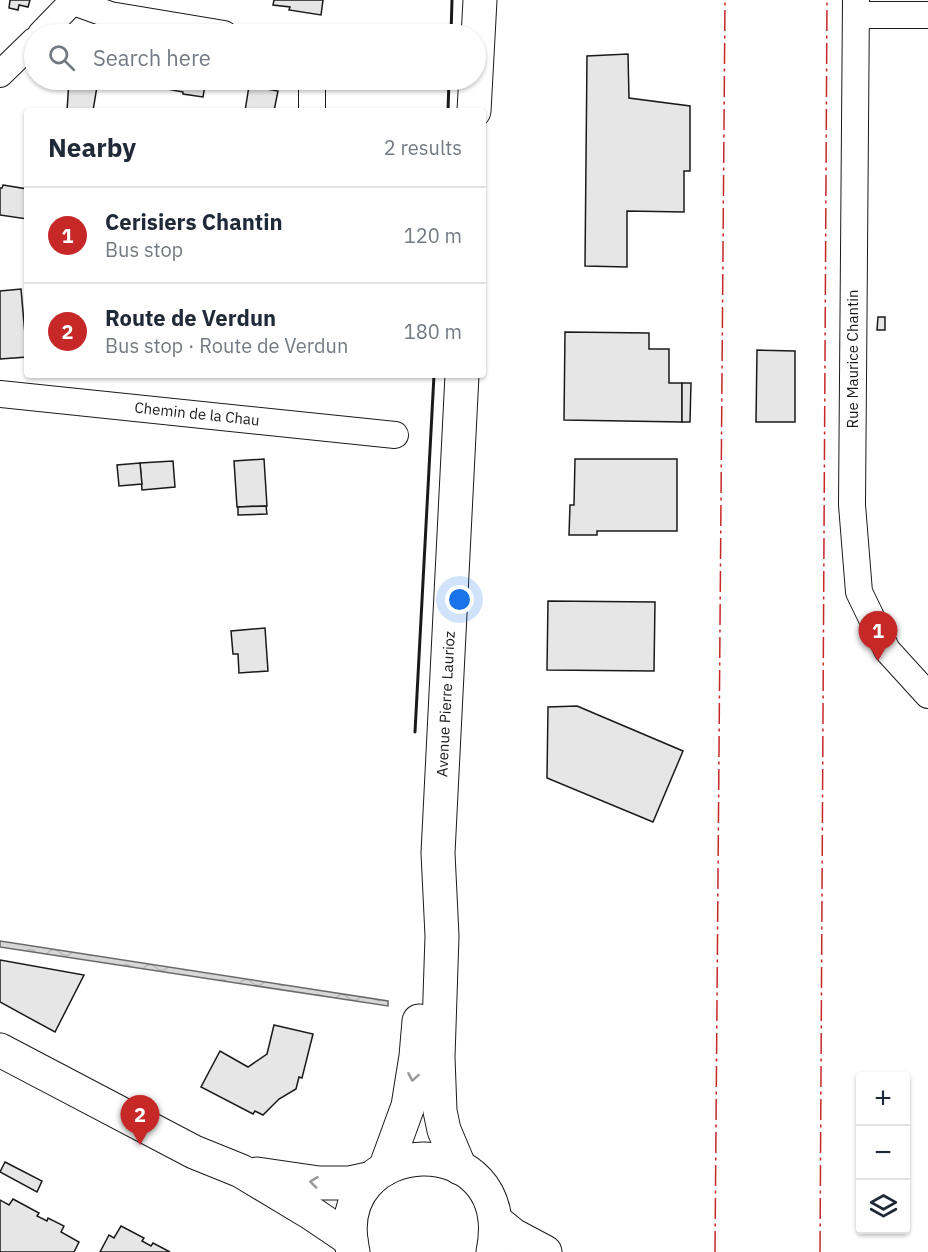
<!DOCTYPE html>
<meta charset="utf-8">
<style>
:root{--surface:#fff;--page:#f2f2f3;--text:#1f2937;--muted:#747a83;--line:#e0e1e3;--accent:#c62828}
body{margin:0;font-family:"IBM Plex Sans",sans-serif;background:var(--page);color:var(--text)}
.controls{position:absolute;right:18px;bottom:18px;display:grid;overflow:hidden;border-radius:6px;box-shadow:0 2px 4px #0004}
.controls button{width:54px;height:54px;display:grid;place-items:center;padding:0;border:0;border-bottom:2px solid var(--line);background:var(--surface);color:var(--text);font:30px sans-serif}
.you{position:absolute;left:460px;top:600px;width:21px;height:21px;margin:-15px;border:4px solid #fff;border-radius:50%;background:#1a73e8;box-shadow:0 0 0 9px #1a73e833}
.badge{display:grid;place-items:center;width:39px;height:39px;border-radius:50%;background:var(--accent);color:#fff;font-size:20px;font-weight:700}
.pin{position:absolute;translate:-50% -50px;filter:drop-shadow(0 2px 3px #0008)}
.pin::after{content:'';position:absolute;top:32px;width:21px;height:18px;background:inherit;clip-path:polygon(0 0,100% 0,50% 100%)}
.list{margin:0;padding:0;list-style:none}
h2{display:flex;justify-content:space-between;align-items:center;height:78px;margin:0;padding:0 24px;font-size:26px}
h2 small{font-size:20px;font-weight:400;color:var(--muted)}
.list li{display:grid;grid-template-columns:39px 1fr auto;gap:18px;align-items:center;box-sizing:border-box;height:96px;padding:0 24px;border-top:2px solid var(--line)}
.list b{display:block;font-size:22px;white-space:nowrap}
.list p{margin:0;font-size:20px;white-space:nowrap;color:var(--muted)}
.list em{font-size:20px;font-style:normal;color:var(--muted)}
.icon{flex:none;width:33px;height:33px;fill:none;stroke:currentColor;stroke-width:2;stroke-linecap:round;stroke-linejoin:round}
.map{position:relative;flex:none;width:928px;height:1252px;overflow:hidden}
.search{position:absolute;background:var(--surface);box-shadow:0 2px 4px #0004;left:24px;top:24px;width:462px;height:66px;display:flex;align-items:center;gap:15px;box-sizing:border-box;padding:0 21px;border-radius:33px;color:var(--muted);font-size:22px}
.panel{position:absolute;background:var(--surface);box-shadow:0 2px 4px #0004;left:24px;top:108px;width:462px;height:270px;border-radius:6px}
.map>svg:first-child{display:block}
.water{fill:url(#water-waves);stroke:#6a6a6a;stroke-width:1.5}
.building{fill:#e6e6e6;stroke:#1a1a1a;stroke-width:1.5}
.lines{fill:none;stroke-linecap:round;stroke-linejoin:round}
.minor-casing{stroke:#1a1a1a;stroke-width:28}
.major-casing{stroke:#1a1a1a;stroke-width:35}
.minor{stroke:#fff;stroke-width:26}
.major{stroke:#fff;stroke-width:33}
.wall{stroke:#1a1a1a;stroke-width:3}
.power{stroke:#c62828;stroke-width:1.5;stroke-dasharray:21 4.5 3 4.5;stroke-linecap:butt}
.oneway{stroke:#989898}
.labels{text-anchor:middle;stroke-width:4.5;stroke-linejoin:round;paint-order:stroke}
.street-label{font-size:15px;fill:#1a1a1a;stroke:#fff}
</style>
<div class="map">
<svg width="928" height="1252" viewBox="0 0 928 1252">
<defs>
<pattern id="water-waves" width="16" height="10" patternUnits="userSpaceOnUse" patternTransform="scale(1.5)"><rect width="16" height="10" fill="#d7d7d7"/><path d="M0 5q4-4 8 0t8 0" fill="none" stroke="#b8b8b8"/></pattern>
</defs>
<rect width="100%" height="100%" fill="#fff"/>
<path class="water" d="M0 941 388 1001V1006L0 947Z"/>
<g class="building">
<path d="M10 0H30L28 7 19 5 18 10 9 8Z"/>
<path d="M274 0H323L321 15 289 10 290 7 273 5Z"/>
<path d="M628 54 629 98 690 106V171H684V212L627 211V267L585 266 587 56Z"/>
<path d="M69 80H98L93 111H67Z"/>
<path d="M168 80H206L203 97 183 94V92L167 89Z"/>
<path d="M249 86 278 91 274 111H245Z"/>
<path d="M3 185 27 189V219L0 215V188H2Z"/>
<path d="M21 289 27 357 0 359V291Z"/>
<path d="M878 317H885V330H877Z"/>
<path d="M565 332 649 333V349H669V383H682V422L564 420Z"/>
<path d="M757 350 795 351V422H756Z"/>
<path d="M682 383H691L690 422H682Z"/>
<path d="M264 459 267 506 237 507 234 461Z"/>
<path d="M575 459H677V531H597V535H569L570 505H574Z"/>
<path d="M173 461 175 487 142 490 140 463Z"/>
<path d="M140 463 142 484 119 486 117 465Z"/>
<path d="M266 506 267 514 238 515V507Z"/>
<path d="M548 601 655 602 654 671 547 670Z"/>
<path d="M265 628 268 671 239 673 238 654H233L231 631Z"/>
<path d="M577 706 683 751 653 822 547 778 548 707Z"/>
<path d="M0 960 84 975 55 1032 0 1002Z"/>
<path d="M274 1025 313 1034 302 1078 299 1077 296 1089 279 1099 263 1115 255 1111 253 1114 201 1087 220 1051 248 1067 267 1054Z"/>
<path d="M5 1162 42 1181 37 1192 0 1172Z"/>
<path d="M13 1199 39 1213 37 1216 47 1221 48 1218 64 1226 61 1232 79 1242 74 1252H0V1200L9 1205Z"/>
<path d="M121 1226 144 1238 142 1241 151 1246 153 1243 170 1252H100L109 1235 114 1238Z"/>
</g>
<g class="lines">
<g class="minor-casing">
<g id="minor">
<path d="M856 0 852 505 859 592 887 650 928 695"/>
<path d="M74 2 110 15 224 34"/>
<path d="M856 15H928"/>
<path d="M41 34 74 0"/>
<path d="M0 74 34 41"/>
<path d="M312 80V111"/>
<path d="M0 394 395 435"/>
</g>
</g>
<g class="major-casing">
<g id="major">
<path d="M474 111 480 0"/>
<path d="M0 1050 194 1152 241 1171 311 1213 351 1240"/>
<path d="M460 1168 444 1130 440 1111 438 1057 442 936 438 853 462 375"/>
<path d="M385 1169 408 1106 416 1056 419 1021"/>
<path d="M257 1174 319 1183H349L372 1178"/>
<path d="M496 1221 513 1235 545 1252"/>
<path d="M353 1252C325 1132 519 1124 493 1252"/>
</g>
</g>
<use href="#minor" class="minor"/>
<use href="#major" class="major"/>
<g class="wall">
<path d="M451 34 452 0"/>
<path d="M448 111 449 80"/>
<path d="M415 732 434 375"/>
</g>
<g class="power">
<path d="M715 1252 725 0"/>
<path d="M820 1252 827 0"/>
</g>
</g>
<defs><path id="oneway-chevron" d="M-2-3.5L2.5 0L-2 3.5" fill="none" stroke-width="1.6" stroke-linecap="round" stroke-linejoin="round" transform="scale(1.5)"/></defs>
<g class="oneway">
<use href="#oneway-chevron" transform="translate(413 1077) rotate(100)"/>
<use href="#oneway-chevron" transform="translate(314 1182) rotate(-173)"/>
</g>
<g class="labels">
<g class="street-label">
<text transform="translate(853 359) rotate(-90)" y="5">Rue Maurice Chantin</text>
<text transform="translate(197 414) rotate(6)" y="5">Chemin de la Chau</text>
<text transform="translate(446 704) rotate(-87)" y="5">Avenue Pierre Laurioz</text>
</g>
</g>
</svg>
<div class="controls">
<button>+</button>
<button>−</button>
<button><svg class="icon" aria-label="layers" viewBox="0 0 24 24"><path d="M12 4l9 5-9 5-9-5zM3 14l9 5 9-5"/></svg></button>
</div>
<div class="you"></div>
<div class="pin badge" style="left:878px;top:661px">1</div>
<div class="pin badge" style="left:140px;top:1145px">2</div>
<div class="search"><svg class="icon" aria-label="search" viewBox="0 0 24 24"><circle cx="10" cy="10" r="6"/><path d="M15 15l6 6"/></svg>Search here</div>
<section class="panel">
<h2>Nearby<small>2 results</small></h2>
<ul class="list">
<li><span class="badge">1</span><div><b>Cerisiers Chantin</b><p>Bus stop</p></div><em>120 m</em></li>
<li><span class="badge">2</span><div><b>Route de Verdun</b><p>Bus stop · Route de Verdun</p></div><em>180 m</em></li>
</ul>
</section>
</div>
